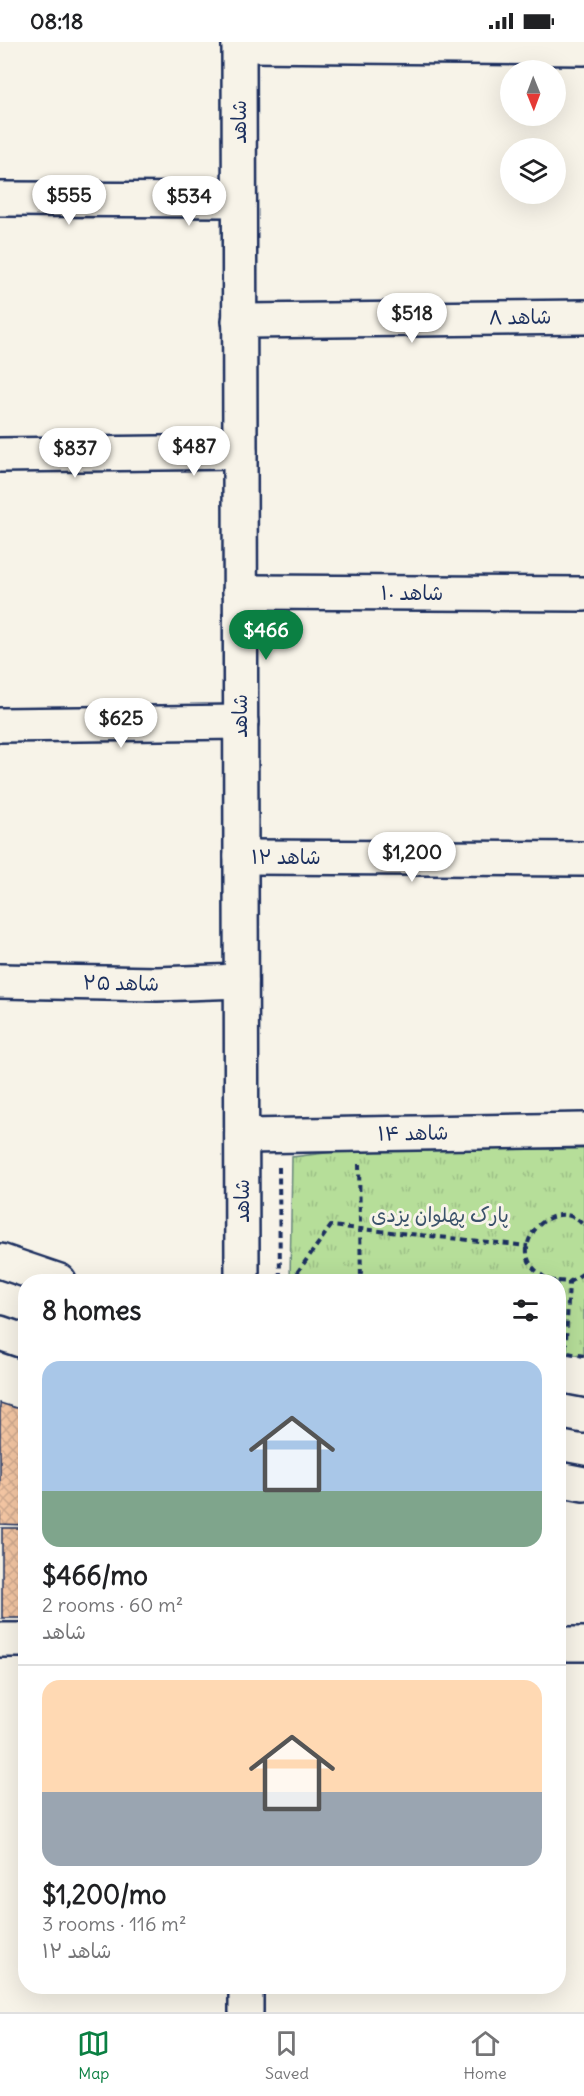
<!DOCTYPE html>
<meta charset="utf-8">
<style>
body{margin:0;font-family:Delius,"Playpen Sans Arabic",sans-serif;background:#f6f6f6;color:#202124;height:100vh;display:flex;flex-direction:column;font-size:22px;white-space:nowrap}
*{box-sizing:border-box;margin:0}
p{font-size:20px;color:#757577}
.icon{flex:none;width:33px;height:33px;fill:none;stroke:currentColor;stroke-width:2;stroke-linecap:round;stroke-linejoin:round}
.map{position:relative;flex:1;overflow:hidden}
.side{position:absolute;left:18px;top:1232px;width:548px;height:720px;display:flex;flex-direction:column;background:#fff;border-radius:24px;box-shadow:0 6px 24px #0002}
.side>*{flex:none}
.needle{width:39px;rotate:179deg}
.fabs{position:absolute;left:500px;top:18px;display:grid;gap:12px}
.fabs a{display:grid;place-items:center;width:66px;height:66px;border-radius:50%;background:#fff;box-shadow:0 6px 24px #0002;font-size:30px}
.price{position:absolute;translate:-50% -51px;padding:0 14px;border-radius:21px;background:#fff;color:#222;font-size:20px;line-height:39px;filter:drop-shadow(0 2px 3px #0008)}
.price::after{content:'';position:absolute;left:50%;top:36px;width:18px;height:14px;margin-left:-9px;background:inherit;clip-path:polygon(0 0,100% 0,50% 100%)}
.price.selected{background:#0b8043;color:#fff}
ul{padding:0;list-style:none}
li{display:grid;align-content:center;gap:12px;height:318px;padding:0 24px}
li+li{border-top:2px solid #e0e0e0}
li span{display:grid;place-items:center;height:186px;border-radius:18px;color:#555}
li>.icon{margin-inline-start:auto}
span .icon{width:108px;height:108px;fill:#fffc;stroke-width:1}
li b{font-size:26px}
h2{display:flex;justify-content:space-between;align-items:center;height:72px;padding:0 24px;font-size:26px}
.status{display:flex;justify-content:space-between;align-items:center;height:42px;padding:0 30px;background:#fff;direction:ltr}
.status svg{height:16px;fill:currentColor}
.tab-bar{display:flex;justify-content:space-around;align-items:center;height:84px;border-top:2px solid #e0e0e0;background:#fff;font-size:16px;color:#757577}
.tab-bar a{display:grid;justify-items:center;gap:3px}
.tab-bar .selected{color:#0b8043}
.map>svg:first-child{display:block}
</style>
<div class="status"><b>08:18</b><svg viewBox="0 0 49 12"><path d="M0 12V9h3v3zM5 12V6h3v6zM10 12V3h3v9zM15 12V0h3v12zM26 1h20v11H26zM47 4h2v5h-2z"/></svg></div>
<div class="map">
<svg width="584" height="1970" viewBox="0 0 584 1970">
<defs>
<pattern id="grass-tufts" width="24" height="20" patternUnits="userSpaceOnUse" patternTransform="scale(1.5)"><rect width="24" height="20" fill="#b6de99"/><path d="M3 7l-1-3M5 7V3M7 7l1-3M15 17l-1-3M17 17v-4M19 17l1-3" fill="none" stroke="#9cbf86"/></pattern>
<pattern id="building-cross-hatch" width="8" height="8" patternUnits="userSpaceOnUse" patternTransform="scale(1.5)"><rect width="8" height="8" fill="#f5c7a4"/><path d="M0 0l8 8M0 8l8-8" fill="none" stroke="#d1ab90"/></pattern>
</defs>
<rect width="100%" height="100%" fill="#f7f3e8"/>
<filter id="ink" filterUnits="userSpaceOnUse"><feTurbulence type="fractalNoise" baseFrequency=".0167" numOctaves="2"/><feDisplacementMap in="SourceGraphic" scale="12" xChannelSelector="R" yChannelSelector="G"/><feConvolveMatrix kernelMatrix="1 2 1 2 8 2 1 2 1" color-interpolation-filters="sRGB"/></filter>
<g filter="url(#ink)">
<polygon fill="url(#grass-tufts)" stroke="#68867c" stroke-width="1.5" points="359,1107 584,1107 584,1315 558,1309 558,1239 290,1239 292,1115"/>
<g fill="url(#building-cross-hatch)" stroke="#1b2f5e" stroke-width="1.5">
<polygon points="0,1361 26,1369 26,1483 0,1482"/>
<rect x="2" y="1486" width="24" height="90"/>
</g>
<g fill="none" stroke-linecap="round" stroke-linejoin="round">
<defs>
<g id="minor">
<polyline points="239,0 242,1239"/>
<polyline points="239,3 584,6"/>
<polyline points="0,157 239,158"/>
<polyline points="239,279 584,275"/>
<polyline points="0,413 240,410"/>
<polyline points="240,550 584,552"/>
<polyline points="0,683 241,680"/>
<polyline points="241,815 584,817"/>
<polyline points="0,939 157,942 241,939"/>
<polyline points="242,1094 584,1088"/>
<polyline points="0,1598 26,1598"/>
<polyline points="558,1602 584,1602"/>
<polyline points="246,1944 246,1970"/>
</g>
<g id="major">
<polyline points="0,1219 59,1239"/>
<polyline points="0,1291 26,1300"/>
<polyline points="558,1369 584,1374"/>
<polyline points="558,1437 584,1442"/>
</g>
</defs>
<use href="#minor" stroke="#1b2f5e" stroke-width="38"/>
<use href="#major" stroke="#1b2f5e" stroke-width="38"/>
<g stroke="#1b2f5e" stroke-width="4" stroke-dasharray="6 4.5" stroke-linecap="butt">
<polyline points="359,1122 361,1239"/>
<polyline points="279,1125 280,1239"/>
<polyline points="291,1239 331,1184 528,1204"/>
<path d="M 555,1239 C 548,1239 544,1235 539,1231 C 503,1205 556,1149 584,1184"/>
<polyline points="558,1239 569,1240 584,1231"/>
<polyline points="558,1309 584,1314"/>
<polyline points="564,1338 569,1240"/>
</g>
<use href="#minor" stroke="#f7f3e8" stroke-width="33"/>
<use href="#major" stroke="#f7f3e8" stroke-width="33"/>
</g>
</g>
<g text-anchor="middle" stroke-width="6" stroke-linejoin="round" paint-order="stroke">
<g font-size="20" fill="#1b2f5e" stroke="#f7f3e8">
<text transform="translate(239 80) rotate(-90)" y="7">شاهد</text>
<text transform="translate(520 275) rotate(-1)" y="7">شاهد ۸</text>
<text x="412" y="558">شاهد ۱۰</text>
<text transform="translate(240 674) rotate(-90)" y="7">شاهد</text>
<text x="286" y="822">شاهد ۱۲</text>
<text transform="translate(121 941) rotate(1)" y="7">شاهد ۲۵</text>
<text transform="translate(413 1091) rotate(-1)" y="7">شاهد ۱۴</text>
<text transform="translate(242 1159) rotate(-90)" y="7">شاهد</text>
</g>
<g font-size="20" fill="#3a526a" stroke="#f7f3e8">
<text x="440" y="1180">پارک پهلوان یزدی</text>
</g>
</g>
</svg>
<div class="fabs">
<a><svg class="needle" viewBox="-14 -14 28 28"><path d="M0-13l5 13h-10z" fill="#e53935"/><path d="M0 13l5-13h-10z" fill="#757577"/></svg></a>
<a><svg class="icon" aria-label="layers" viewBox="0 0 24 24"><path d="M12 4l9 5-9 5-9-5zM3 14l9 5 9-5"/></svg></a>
</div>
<b class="price" style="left:69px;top:184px">$555</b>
<b class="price" style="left:189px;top:185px">$534</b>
<b class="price" style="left:412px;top:302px">$518</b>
<b class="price" style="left:194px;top:435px">$487</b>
<b class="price" style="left:75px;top:437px">$837</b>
<b class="price selected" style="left:266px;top:619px">$466</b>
<b class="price" style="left:121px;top:707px">$625</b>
<b class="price" style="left:412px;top:841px">$1,200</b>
<section class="side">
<h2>8 homes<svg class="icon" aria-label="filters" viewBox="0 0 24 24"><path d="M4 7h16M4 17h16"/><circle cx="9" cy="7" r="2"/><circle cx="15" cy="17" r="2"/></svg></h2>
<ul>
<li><span style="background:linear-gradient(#a9c7e8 70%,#7fa58c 0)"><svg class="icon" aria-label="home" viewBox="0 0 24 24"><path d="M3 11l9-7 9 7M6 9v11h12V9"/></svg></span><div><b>$466/mo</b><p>2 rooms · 60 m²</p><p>شاهد</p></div></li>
<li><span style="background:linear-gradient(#ffd9b3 60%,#9aa5b1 0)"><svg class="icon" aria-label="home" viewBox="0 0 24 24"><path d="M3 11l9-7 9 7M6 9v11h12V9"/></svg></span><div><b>$1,200/mo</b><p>3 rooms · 116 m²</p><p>شاهد ۱۲</p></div></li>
</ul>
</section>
</div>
<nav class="tab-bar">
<a class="selected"><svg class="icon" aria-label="map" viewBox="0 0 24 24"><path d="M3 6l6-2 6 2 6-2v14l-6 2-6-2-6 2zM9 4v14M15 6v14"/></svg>Map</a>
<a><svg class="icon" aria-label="saved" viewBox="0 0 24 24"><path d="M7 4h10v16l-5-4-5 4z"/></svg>Saved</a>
<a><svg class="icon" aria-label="home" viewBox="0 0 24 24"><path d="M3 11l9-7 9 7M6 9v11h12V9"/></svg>Home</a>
</nav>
